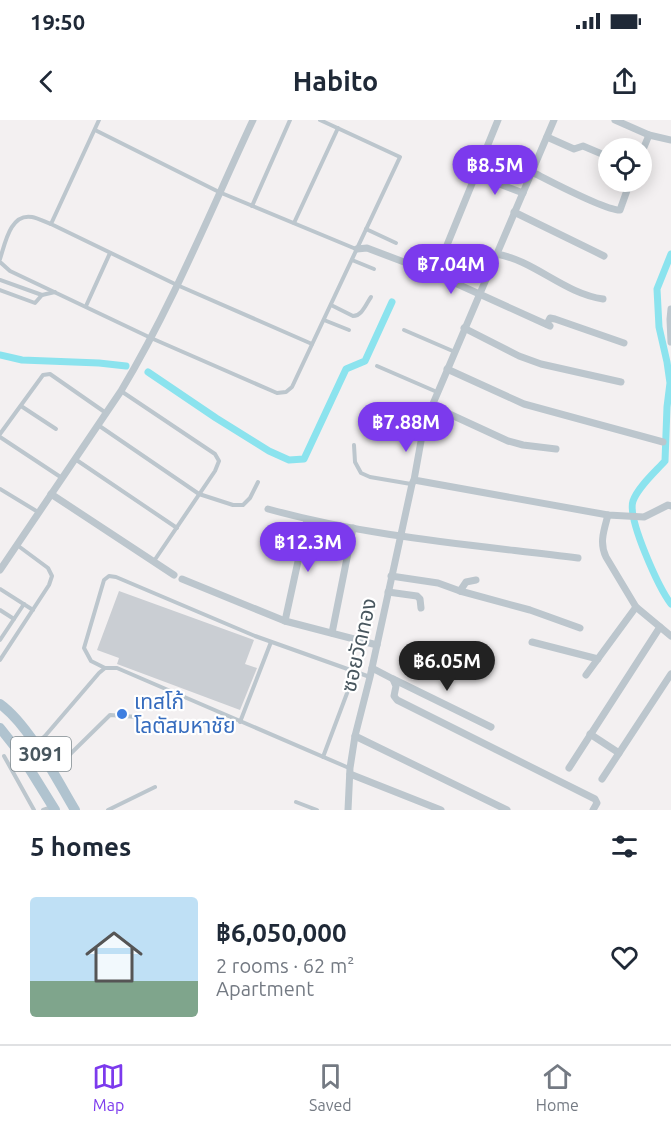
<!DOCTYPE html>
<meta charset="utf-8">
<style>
body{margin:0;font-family:Ubuntu,"Noto Sans Thai",sans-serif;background:#f6f6f7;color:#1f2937;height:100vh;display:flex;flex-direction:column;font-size:22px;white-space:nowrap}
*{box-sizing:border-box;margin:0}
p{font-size:20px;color:#747a83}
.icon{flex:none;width:33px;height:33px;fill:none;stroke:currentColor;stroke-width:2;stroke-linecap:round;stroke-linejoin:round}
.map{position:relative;height:690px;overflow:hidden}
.details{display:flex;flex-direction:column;background:#fff;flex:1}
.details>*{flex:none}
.controls{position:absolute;left:598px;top:18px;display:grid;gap:12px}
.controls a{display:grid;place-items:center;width:54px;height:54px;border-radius:50%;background:#fff;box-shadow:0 3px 15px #0003;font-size:30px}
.price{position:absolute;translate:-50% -51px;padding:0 14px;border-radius:21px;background:#7c3aed;color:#fff;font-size:20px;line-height:39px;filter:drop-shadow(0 2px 3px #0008)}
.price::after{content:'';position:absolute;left:50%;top:36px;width:18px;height:14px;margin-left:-9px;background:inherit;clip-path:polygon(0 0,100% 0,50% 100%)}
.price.current{background:#222;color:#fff}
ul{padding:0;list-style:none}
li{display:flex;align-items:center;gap:18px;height:150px;padding:0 30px}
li+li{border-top:2px solid #e0e1e3}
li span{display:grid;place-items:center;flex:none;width:168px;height:120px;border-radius:6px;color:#555}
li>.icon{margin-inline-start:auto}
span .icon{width:72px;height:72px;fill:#fffc;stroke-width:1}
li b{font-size:26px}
h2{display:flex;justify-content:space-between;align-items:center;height:72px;padding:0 30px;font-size:26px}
.status{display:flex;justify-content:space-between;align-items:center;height:42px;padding:0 30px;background:#fff;direction:ltr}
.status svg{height:16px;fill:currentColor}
header{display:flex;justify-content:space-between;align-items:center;height:78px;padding:0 30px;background:#fff;font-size:27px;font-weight:700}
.dock{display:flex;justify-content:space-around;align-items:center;height:84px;border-top:2px solid #e0e1e3;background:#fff;font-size:16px;color:#747a83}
.dock a{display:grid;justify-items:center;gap:3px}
.dock .current{color:#7c3aed}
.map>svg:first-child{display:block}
</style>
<div class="status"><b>19:50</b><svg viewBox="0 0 49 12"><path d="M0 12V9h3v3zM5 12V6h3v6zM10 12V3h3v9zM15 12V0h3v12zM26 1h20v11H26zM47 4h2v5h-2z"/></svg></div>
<header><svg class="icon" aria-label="back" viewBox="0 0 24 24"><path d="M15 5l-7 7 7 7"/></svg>Habito<svg class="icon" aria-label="share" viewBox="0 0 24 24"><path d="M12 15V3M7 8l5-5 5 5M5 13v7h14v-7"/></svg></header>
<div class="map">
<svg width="671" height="690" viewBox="0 0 671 690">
<rect width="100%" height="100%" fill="#f3f0f1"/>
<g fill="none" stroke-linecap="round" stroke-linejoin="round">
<g stroke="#8be3ee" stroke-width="7">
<path d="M 671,134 L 657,169 L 659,207 L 667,242 L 670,263 L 667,287 L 665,341 C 655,352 638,367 633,381 C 627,399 659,468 671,484"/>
<polyline points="0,235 22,240 99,243 126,246"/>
<polyline points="148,252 216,298 269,331 289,340 304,339 346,249 365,241 392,182"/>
</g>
</g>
<polygon fill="#caced3" points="119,471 254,520 245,544 257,548 240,590 117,544 119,538 97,530"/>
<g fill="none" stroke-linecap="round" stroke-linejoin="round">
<g stroke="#bcc6cd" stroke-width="4">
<polyline points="99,0 51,104 177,165 312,224"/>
<polyline points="95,10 219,72 356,129"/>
<polyline points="252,86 290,0"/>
<polyline points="294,103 338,8"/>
<polyline points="366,109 396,123"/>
<path d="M 0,139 C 5,124 10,93 32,97 C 38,98 45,102 51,104"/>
<polyline points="352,140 374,149"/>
<polyline points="0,142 10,151 151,218 277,273 286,272 292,267 400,37 320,0"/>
<polyline points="0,160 42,175"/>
<polyline points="0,170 35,183 42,175 55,172"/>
<path d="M 331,185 L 353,196 C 362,196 366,184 371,177"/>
<polyline points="86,186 110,133"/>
<polyline points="324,200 349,210"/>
<polyline points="404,210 455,232"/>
<polyline points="377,246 437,272"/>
<polyline points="121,271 215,334 219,341 215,351 154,441"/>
<polyline points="21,286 56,309"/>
<polyline points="98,305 199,374 233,385 243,385 250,378 258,362"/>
<polyline points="0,314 43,255 50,254 106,293"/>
<polyline points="0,317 62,358"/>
<polyline points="354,325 355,342 361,353 370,357 411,364"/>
<polyline points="75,339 177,408"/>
<polyline points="0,369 38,392"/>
<polyline points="0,469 33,490"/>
<polyline points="0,490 14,499"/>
<polyline points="0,520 24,484"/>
<polyline points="0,540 49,465 52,456 48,448 17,425"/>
<polyline points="240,602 271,522"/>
<polyline points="37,623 45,616 99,553 105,548"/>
<polyline points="4,636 34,690"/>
<polyline points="323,637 355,552"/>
<polyline points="349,648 117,548 105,548 91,541 84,528 104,460 109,456 116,457 255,516 370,557"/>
<polyline points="55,649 110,595 137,597"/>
<polyline points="296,682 317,690"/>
<polyline points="43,690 52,687"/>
<polyline points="108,690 155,667"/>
</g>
<g stroke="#bcc6cd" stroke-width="7">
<polyline points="615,0 649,15 671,20"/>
<polyline points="547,17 574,29 583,26 609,37"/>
<polyline points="642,32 649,15"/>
<path d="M 532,52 C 548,60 606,91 620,90 L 630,62"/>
<polyline points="476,55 523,73"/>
<polyline points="514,92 604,136"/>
<polyline points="357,129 367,128 433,153 436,152 498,0"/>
<path d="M 496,134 C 534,140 563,173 603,179"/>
<polyline points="433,153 550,206"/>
<polyline points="671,189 670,199 671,222"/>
<polyline points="547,204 550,198 555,199 624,223"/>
<polyline points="464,208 519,236 541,244 621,262"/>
<polyline points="447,249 524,284 663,322"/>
<polyline points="432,286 508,321 523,325 556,329"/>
<path d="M 380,309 C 389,295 410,306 423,310"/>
<polyline points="414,360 608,395 644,397 668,385 671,386"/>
<polyline points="51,374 174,455"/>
<path d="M 268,389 C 368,417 474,425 578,438"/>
<path d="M 608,395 C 604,410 599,423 606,437 L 636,487 L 671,516"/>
<path d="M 0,450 L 121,271 C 172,186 211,90 253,0"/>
<polyline points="391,456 438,463 460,471 530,490 580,508"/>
<polyline points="182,459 285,501 377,525"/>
<polyline points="460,471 466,462 476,460"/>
<polyline points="388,472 417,476 420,479 421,488"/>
<polyline points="285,501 307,400"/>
<polyline points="332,513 353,408"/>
<polyline points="532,522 598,539"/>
<polyline points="372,548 393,559 396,566 394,576 397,580 595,679 597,683 593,690"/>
<polyline points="586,555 636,487"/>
<polyline points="393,559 491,607"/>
<polyline points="590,614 619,633"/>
<polyline points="355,616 507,690"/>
<polyline points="569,648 660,507"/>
<polyline points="350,654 441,690"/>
<polyline points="602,659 671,554"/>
<polyline points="348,690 350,648 355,616 370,557 412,364 414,360 423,310 432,286 554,0"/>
</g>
<g stroke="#b0c3cf" stroke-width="10">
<path d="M 0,584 C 29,605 56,658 75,690"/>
<polyline points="0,608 19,632 55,690"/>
</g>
<g stroke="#76cf9a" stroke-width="1.5" stroke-dasharray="4.5 3" stroke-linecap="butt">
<polyline points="39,638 46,634"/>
<polyline points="23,647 30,643"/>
</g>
</g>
<circle fill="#3f7fe0" stroke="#fff" stroke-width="2" cx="122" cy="594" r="6"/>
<g text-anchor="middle" stroke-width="4.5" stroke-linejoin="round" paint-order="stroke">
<rect fill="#fff" stroke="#7f898e" stroke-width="1.5" x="11" y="617" width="60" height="34" rx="4.5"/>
<g font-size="20" font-weight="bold" fill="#48565e">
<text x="41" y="641">3091</text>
</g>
<g font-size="21" fill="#48565e" stroke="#fff">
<text transform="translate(359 525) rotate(-77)" y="7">ซอยวัดทอง</text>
</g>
<g font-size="21" fill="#366cbe" stroke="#fff" text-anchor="start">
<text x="134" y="589">เทสโก้<tspan x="134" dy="24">โลตัสมหาชัย</tspan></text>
</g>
</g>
</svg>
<div class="controls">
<a><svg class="icon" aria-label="locate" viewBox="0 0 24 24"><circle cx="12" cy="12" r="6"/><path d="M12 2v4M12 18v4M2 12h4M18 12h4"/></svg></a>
</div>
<b class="price" style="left:495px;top:76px">฿8.5M</b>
<b class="price" style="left:451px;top:175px">฿7.04M</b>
<b class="price" style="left:406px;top:333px">฿7.88M</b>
<b class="price" style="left:308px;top:453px">฿12.3M</b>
<b class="price current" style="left:447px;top:572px">฿6.05M</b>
</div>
<section class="details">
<h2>5 homes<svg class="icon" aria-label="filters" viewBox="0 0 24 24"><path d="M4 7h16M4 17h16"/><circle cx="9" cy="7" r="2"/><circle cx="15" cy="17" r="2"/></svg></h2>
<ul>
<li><span style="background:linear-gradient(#bfe0f5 70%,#7fa58c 0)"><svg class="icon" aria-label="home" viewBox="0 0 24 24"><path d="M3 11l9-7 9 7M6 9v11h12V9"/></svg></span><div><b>฿6,050,000</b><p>2 rooms · 62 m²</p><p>Apartment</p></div><svg class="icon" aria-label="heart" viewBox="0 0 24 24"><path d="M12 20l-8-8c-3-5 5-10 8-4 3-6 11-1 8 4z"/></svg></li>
</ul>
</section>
<nav class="dock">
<a class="current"><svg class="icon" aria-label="map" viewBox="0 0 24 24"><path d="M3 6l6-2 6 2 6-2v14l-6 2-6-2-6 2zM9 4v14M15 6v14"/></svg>Map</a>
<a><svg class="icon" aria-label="saved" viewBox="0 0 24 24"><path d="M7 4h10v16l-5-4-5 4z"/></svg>Saved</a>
<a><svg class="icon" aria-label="home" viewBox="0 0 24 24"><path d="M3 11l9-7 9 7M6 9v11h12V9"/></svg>Home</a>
</nav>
